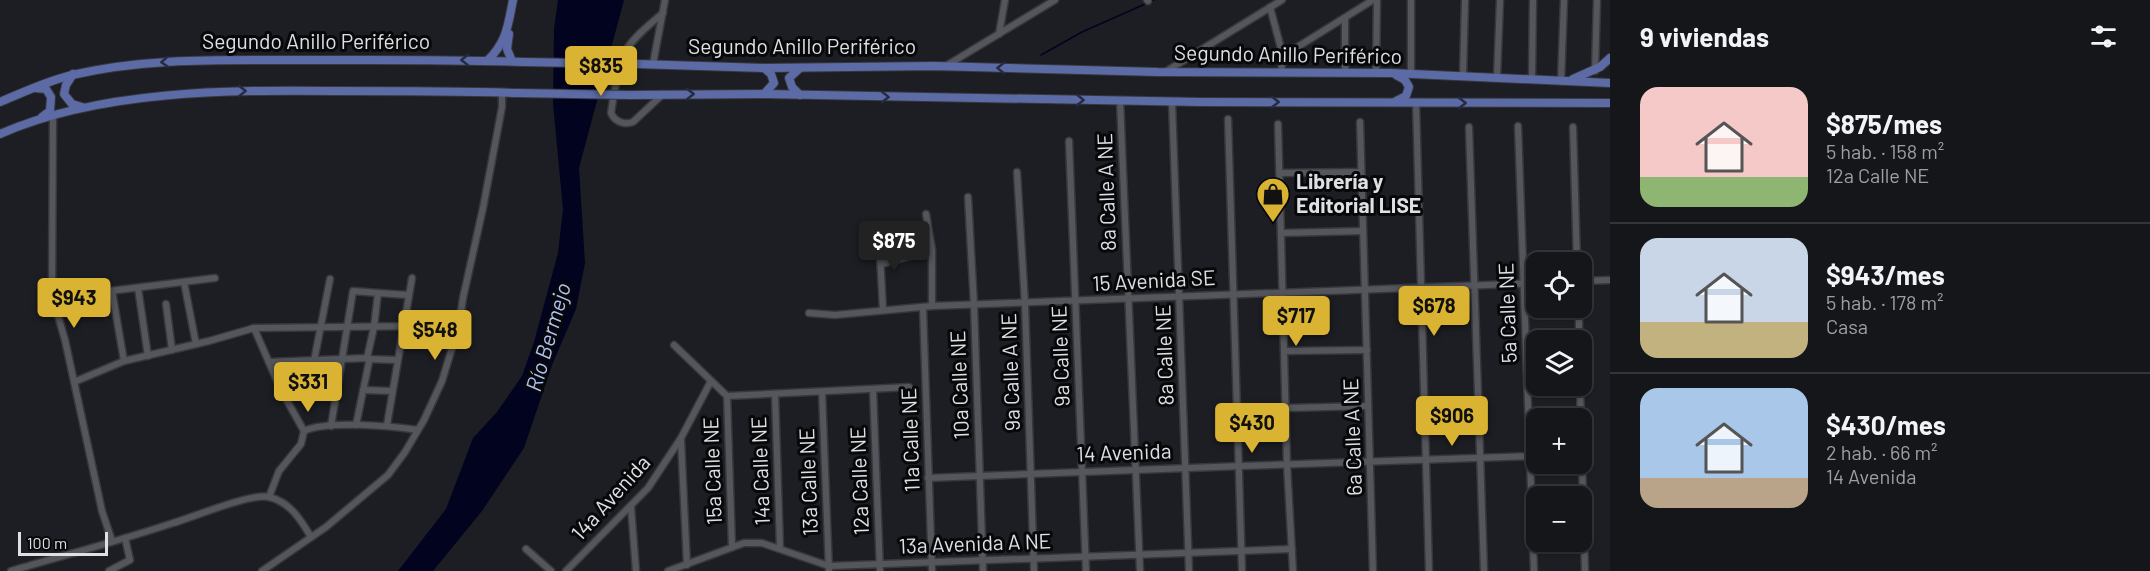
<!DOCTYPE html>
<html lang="es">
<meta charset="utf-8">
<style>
body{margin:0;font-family:Barlow,sans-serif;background:#1e1f23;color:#f1f3f6;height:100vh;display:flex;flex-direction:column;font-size:22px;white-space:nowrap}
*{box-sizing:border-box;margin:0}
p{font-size:20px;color:#9d9fa2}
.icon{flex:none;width:33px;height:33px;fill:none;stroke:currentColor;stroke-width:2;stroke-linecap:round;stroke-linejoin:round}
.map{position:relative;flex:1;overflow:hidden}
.side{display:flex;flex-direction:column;background:#15161a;width:540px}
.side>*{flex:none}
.fabs{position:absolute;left:1526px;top:252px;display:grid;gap:12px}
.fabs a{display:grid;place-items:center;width:66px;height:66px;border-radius:12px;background:#15161a;box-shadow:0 2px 4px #0004,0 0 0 2px #343539;font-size:30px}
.scale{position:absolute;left:18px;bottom:15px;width:90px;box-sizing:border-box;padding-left:6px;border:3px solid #dfe0e4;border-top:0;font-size:16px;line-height:21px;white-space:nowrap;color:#dfe0e4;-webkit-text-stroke:4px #07080a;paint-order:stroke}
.price{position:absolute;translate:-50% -51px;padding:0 14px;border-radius:6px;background:#dab333;color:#111;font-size:20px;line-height:39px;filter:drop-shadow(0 2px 3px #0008)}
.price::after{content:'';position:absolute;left:50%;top:36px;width:18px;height:14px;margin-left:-9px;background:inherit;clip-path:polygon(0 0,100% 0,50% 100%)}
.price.on{background:#222;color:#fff}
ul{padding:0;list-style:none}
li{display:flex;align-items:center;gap:18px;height:150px;padding:0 30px}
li+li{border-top:2px solid #343539}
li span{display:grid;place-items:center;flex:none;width:168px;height:120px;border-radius:18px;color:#555}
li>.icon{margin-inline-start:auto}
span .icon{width:72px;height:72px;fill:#fffc;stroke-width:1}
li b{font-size:26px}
h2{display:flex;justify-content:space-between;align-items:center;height:72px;padding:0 30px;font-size:26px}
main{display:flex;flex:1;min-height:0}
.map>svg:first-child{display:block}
</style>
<main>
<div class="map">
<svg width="1610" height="571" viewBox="0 0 1610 571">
<rect width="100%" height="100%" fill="#1c1e23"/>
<polygon fill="#02031f" points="558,0 624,0 579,168 585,263 576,309 552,365 524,448 482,511 433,571 398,571 446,509 473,438 497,412 522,376 534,342 558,253 563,209 553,104 554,29"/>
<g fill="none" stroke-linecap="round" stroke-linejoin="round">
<polyline stroke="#02031f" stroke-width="1.5" points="1041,55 1082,32 1154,0"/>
<defs>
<g id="minor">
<polyline points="1147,0 1148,1"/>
<polyline points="1270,7 1283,56 1281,73"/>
<path d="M 663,13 C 650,24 635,36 626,50 C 619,63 613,98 611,113 C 615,122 624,125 633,122 L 663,94"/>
<polyline points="999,34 1005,0"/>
<polyline points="1283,56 1373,0"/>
<polyline points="653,64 665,0"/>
<polyline points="944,67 1055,0"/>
<polyline points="1595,71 1597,0"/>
<polyline points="1165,72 1282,0"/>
<polyline points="1345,73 1345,18"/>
<polyline points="1376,73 1377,0"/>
<polyline points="1411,74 1411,0"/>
<polyline points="1463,76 1465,0"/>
<polyline points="1497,77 1500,0"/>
<polyline points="1532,78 1533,0"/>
<polyline points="1561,81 1564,0"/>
<polyline points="1120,100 1140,571"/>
<polyline points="1172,102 1189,571"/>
<polyline points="1416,103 1429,571"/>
<polyline points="53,115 52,295 65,340 102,511 112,541"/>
<polyline points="1228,119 1242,571"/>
<polyline points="1360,122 1373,571"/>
<polyline points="1278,124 1287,465 1293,571"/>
<polyline points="1518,126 1534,571"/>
<polyline points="1469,127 1484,571"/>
<polyline points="1573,127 1577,262"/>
<polyline points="1069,141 1086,571"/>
<polyline points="1017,172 1025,304 1034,571"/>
<polyline points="1280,173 1361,172"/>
<polyline points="968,197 974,305 983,571"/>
<polyline points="926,214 932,250 932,306"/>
<polyline points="1281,233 1363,231"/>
<polyline points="879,237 883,310"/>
<polyline points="882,264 932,250"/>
<polyline points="1581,281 1610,280"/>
<polyline points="184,282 196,344"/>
<polyline points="138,288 148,356"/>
<polyline points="112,291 124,361"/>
<polyline points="378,293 408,295"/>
<polyline points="53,298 215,278"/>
<polyline points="166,304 172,350"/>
<polyline points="923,308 932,571"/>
<polyline points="1579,308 1579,340"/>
<polyline points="809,313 835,315 932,306 1536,283"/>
<polyline points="254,328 281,390 304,431 301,444 279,471 269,497"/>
<polyline points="674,345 727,396 909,387"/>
<polyline points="1284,351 1367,350"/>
<polyline points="368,359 397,360"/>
<polyline points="314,361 330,279"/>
<polyline points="269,362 342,359 331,426"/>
<polyline points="74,382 124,361 209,341 254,328 418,326"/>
<polyline points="1580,386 1585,571"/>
<polyline points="873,389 880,571"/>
<polyline points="363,390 392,391"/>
<polyline points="822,392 829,571"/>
<polyline points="775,394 780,548"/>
<polyline points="727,396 732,546"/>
<polyline points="1286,408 1368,406"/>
<polyline points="356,425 369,362 367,358 342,359 353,291 378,293 374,327 367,358"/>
<polyline points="387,425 412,278"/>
<path d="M 304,431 C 327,420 392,426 418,430"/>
<polyline points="681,440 687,565"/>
<path d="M 928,478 C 1131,469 1333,463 1536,456"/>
<polyline points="631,507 636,571"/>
<polyline points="526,549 551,571"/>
<path d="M 11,571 C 65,555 119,541 173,523 C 194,517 250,493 269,497 C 290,502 301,520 311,537"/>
<polyline points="109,571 130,560 125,538"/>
<polyline points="262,571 326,527 388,475 405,452 424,420 442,381 459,325 463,298 483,208 502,107 502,92"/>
<polyline points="566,571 648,488 681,438 711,381"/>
<polyline points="668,571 744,543 762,543 829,566 1292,549"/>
</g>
<g id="major">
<polyline points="509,34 507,49 512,61"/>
<path d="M 487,61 C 507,42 508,25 513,0"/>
<polyline points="637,64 764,68 934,66 1158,72 1391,73 1610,83"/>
<polyline points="73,74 66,85 64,94 72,104 82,107"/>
<polyline points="1396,75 1405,80 1409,87 1406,96 1396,101"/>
<polyline points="1573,79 1600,67 1610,58"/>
<polyline points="35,88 46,89 51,97 50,111 42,117"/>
<polyline points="764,94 774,83 771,74 764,68"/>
<polyline points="631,95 764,94 1201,102 1610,103"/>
<polyline points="800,95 792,87 789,78 800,68"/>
<path d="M 0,102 C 24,92 47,81 72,75 C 144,58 218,60 290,60 C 368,60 446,59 523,62"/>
<path d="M 0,134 C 100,90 228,90 336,91 C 396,91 457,91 518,93"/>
</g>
</defs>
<use href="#minor" stroke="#37383c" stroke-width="9"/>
<use href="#major" stroke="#37383c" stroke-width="10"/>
<use href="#minor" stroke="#54565c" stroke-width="6"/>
<use href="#major" stroke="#5c6ba6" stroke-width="8"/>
<defs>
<g id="major-bridge">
<polyline points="523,62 637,64"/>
<polyline points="518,93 631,95"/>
</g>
</defs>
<use href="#major-bridge" stroke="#37383c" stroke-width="10" stroke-linecap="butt"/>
<use href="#major-bridge" stroke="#5c6ba6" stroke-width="8"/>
</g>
<defs><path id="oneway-chevron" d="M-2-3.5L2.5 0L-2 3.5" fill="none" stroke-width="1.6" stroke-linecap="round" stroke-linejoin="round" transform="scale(1.5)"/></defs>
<g stroke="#252b41">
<use href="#oneway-chevron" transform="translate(465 60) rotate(-180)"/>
<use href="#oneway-chevron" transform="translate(165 62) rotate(176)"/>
<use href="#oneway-chevron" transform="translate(1001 68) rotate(-179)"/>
<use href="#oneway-chevron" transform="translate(242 91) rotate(-1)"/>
<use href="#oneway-chevron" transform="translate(690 94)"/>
<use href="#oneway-chevron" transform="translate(885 97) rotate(1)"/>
<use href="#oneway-chevron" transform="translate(1080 100) rotate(1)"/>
<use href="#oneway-chevron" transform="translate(1275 102)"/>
<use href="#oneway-chevron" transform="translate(1462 103)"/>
</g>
<defs>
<symbol id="shop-pin" viewBox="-11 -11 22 30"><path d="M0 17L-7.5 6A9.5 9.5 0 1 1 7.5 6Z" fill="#dab333" stroke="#07080a"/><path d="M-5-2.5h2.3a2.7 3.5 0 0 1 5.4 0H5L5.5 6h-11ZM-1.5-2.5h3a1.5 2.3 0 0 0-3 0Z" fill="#111"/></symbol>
</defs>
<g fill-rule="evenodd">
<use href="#shop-pin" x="1254" y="175" width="38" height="52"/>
</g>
<g text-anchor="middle" stroke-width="6" stroke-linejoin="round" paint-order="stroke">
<g font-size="21" fill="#dfe0e4" stroke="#07080a">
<text x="316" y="49">Segundo Anillo Periférico</text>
<text x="802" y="54">Segundo Anillo Periférico</text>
<text transform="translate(1288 55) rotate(1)" y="7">Segundo Anillo Periférico</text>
<text transform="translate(1107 192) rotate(-92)" y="7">8a Calle A NE</text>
<text transform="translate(1154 281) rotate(-3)" y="7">15 Avenida SE</text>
<text transform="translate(1508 313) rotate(-92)" y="7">5a Calle NE</text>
<text transform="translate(1165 355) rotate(-92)" y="7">8a Calle NE</text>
<text transform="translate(1061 356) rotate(-92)" y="7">9a Calle NE</text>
<text transform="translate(1011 372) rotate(-92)" y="7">9a Calle A NE</text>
<text transform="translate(960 385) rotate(-92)" y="7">10a Calle NE</text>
<text transform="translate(1353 437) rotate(-92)" y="7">6a Calle A NE</text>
<text transform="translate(911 440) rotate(-92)" y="7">11a Calle NE</text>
<text transform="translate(1124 453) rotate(-2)" y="7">14 Avenida</text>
<text transform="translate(713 471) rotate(-92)" y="7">15a Calle NE</text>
<text transform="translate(761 471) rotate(-92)" y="7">14a Calle NE</text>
<text transform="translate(860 481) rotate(-92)" y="7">12a Calle NE</text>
<text transform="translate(809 482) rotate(-92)" y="7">13a Calle NE</text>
<text transform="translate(611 498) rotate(-48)" y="7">14a Avenida</text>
<text transform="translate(975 544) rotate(-2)" y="7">13a Avenida A NE</text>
</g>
<g font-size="21" font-weight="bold" fill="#dfe0e4" stroke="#07080a" text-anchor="start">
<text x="1296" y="189">Librería y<tspan x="1296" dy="24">Editorial LISE</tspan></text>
</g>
<g font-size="22" font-style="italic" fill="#b1c1f5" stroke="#07080a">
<text transform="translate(548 337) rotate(-74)" y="8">Río Bermejo</text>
</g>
</g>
</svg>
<div class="fabs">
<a><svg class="icon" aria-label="locate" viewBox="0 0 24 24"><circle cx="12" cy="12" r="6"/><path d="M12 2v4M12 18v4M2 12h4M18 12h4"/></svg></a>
<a><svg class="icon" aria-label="layers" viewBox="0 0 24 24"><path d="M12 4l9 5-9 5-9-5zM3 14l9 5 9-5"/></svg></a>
<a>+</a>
<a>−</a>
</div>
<div class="scale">100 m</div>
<b class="price" style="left:601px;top:97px">$835</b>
<b class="price on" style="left:894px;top:272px">$875</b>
<b class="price" style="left:74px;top:329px">$943</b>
<b class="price" style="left:1434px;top:337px">$678</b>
<b class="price" style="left:1296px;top:347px">$717</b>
<b class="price" style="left:435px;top:361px">$548</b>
<b class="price" style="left:308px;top:413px">$331</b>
<b class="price" style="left:1452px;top:447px">$906</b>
<b class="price" style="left:1252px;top:454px">$430</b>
</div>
<section class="side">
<h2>9 viviendas<svg class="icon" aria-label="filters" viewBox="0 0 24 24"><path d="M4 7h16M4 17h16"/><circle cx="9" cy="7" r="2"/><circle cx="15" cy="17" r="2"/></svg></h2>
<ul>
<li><span style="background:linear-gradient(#f6c9c9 75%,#8fb573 0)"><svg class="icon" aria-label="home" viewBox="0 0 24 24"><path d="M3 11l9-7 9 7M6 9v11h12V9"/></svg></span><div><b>$875/mes</b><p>5 hab. · 158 m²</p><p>12a Calle NE</p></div></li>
<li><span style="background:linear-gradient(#c9d6e8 70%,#c2b280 0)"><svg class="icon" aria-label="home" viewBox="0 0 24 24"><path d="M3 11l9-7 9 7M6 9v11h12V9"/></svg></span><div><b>$943/mes</b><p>5 hab. · 178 m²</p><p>Casa</p></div></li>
<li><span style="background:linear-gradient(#a9c7e8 75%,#b9a48a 0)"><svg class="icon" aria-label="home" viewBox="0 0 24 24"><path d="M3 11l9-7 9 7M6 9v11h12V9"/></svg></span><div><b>$430/mes</b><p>2 hab. · 66 m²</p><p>14 Avenida</p></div></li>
</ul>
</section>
</main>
